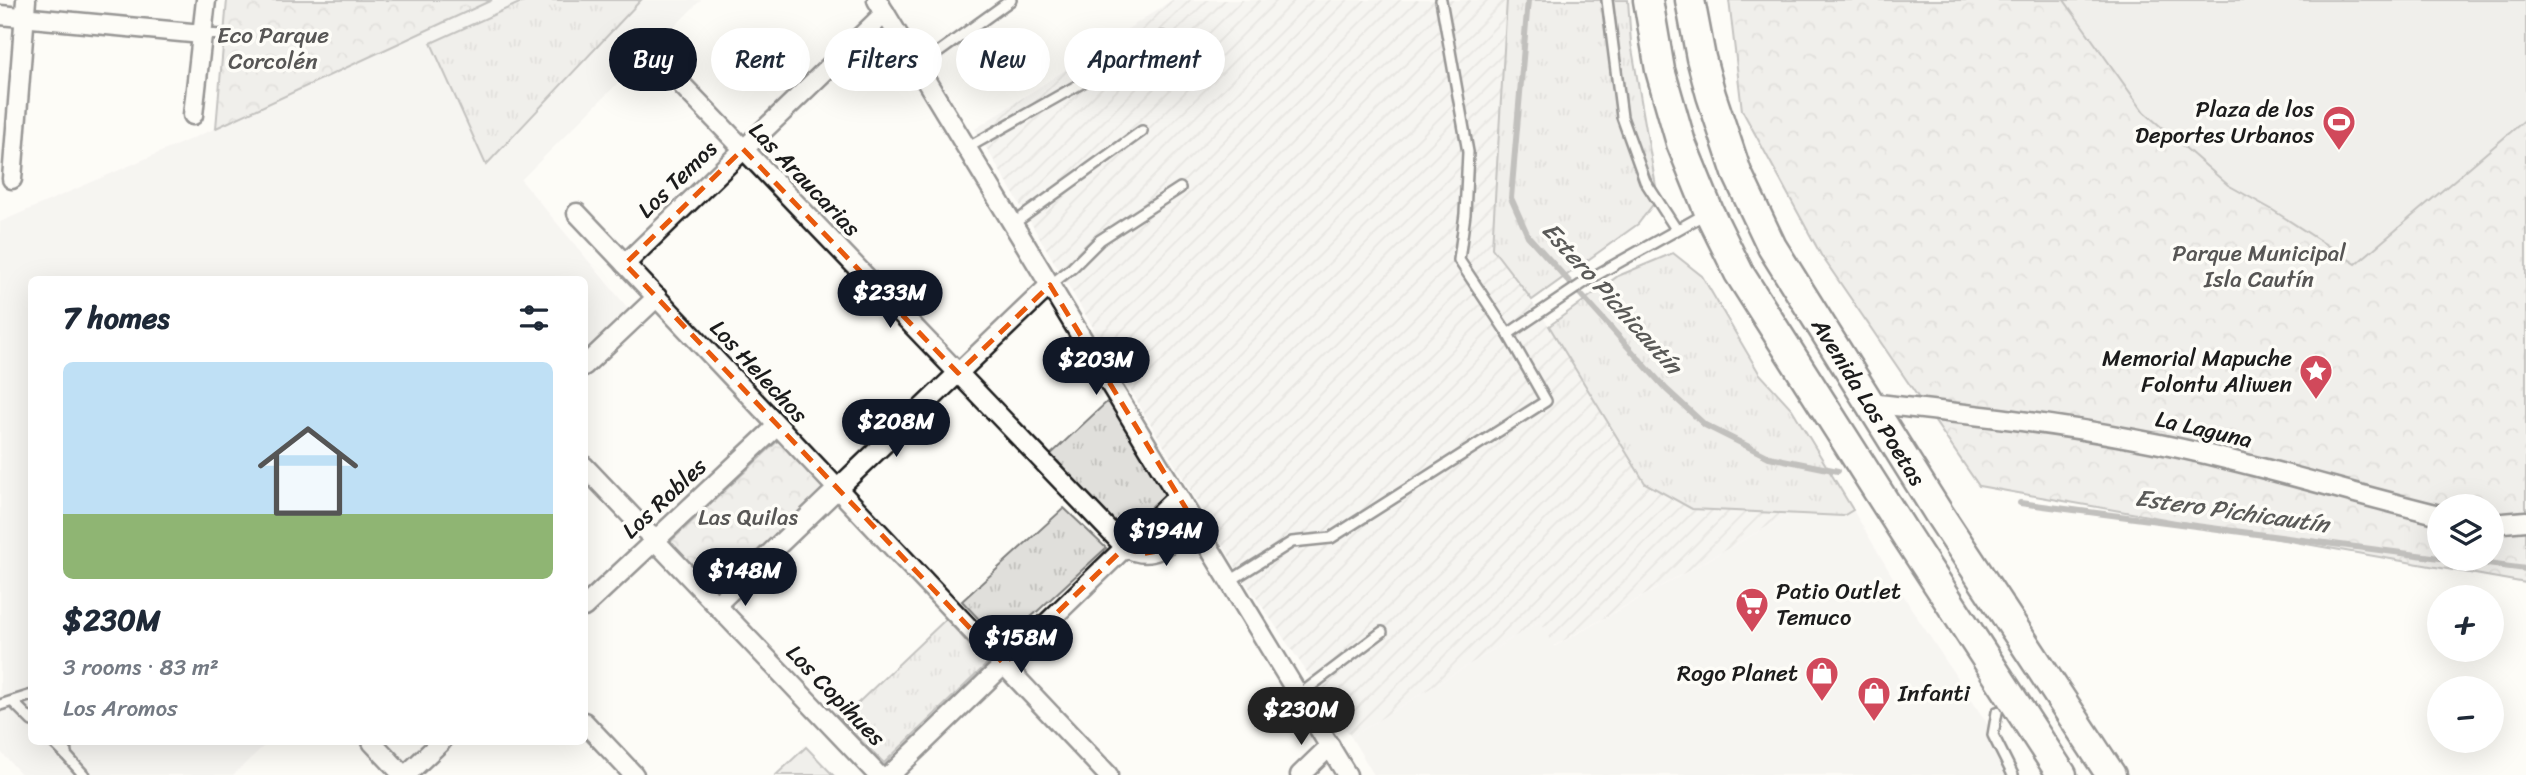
<!DOCTYPE html>
<meta charset="utf-8">
<style>
body{margin:0;font-family:Sriracha,sans-serif;background:#f6f6f7;color:#1f2937;height:100vh;display:flex;flex-direction:column;font-size:26px;white-space:nowrap}
*{box-sizing:border-box;margin:0}
p{font-size:23px;color:#747a83}
.icon{flex:none;width:38px;height:38px;fill:none;stroke:currentColor;stroke-width:2;stroke-linecap:round;stroke-linejoin:round}
.map{position:relative;flex:1;overflow:hidden}
.panel{position:absolute;left:28px;top:276px;width:560px;height:469px;display:flex;flex-direction:column;background:#fff;border-radius:10px;box-shadow:0 7px 28px #0002}
.panel>*{flex:none}
.hud{position:absolute;left:609px;top:28px;width:665px;height:63px;display:flex;gap:14px}
.fabs{position:absolute;left:2427px;top:494px;display:grid;gap:14px}
.fabs a{display:grid;place-items:center;width:77px;height:77px;border-radius:50%;background:#fff;box-shadow:0 7px 28px #0002;font-size:35px}
.price{position:absolute;translate:-50% -60px;padding:0 16px;border-radius:24px;background:#111827;color:#fff;font-size:23px;line-height:46px;filter:drop-shadow(0 2px 4px #0008)}
.price::after{content:'';position:absolute;left:50%;top:42px;width:21px;height:16px;margin-left:-10px;background:inherit;clip-path:polygon(0 0,100% 0,50% 100%)}
.price.selected{background:#222;color:#fff}
ul{padding:0;list-style:none}
li{display:grid;align-content:center;gap:14px;height:371px;padding:0 35px}
li+li{border-top:2px solid #e0e1e3}
li span{display:grid;place-items:center;height:217px;border-radius:10px;color:#555}
li>.icon{margin-inline-start:auto}
span .icon{width:126px;height:126px;fill:#fffc;stroke-width:1}
li b{font-size:30px}
h2{display:flex;justify-content:space-between;align-items:center;height:84px;padding:0 35px;font-size:30px}
.tag{padding:0 24px;border-radius:32px;background:#fff;box-shadow:0 7px 28px #0002;font-size:24px;line-height:63px}
.tag.selected{background:#111827;color:#fff}
.map>svg:first-child{display:block}
</style>
<div class="map">
<svg width="2526" height="775" viewBox="0 0 2526 775">
<defs>
<pattern id="industrial-furrows" width="10" height="10" patternUnits="userSpaceOnUse" patternTransform="scale(1.75)"><rect width="10" height="10" fill="#eeede9"/><path d="M-1 1l2-2M0 10L10 0M9 11l2-2" fill="none" stroke="#cccbc7"/></pattern>
<pattern id="grass-tufts" width="24" height="20" patternUnits="userSpaceOnUse" patternTransform="scale(1.75)"><rect width="24" height="20" fill="#e0dfdb"/><path d="M3 7l-1-3M5 7V3M7 7l1-3M15 17l-1-3M17 17v-4M19 17l1-3" fill="none" stroke="#c0bfbb"/></pattern>
<pattern id="park-crowns" width="20" height="18" patternUnits="userSpaceOnUse" patternTransform="scale(1.75)"><rect width="20" height="18" fill="#e0dfdb"/><path d="M2 6a3 3 0 1 1 6 0M12 15a3 3 0 1 1 6 0" fill="none" stroke="#c0bfbb"/></pattern>
</defs>
<rect width="100%" height="100%" fill="#fdfcf7"/>
<filter id="ink" filterUnits="userSpaceOnUse"><feTurbulence type="fractalNoise" baseFrequency=".0143" numOctaves="2"/><feDisplacementMap in="SourceGraphic" scale="14" xChannelSelector="R" yChannelSelector="G"/><feConvolveMatrix kernelMatrix="1 2 1 2 8 2 1 2 1" color-interpolation-filters="sRGB"/></filter>
<g filter="url(#ink)">
<g fill="#eeede9">
<polygon points="492,0 701,0 521,180 632,313 585,359 584,280 32,280 32,742 268,742 233,775 22,775 0,751 0,222 216,128"/>
<polygon points="1853,510 1911,608 2021,775 1374,775 1351,737 1540,621 1555,646 1790,514 1843,516"/>
</g>
<polygon fill="url(#industrial-furrows)" points="1172,0 1507,0 1493,248 1549,326 1645,483 1692,509 1790,514 1554,646 1540,621 1351,737 1240,574 975,129"/>
<g fill="url(#grass-tufts)" stroke="#7e7e7c" stroke-width="2">
<polygon points="526,0 641,0 486,165 431,43"/>
<polygon points="1507,0 1628,0 1631,43 1658,198 1638,224 1532,300 1492,248"/>
<polygon points="1673,253 1702,276 1759,373 1792,409 1853,510 1843,516 1692,509 1645,483 1549,326 1618,276"/>
<polygon points="1110,399 1168,493 1123,536 1048,457"/>
<polygon points="1064,508 1106,548 1002,644 962,601"/>
<polygon points="946,619 987,664 884,763 840,720"/>
<polygon points="806,747 833,775 776,775"/>
</g>
<g fill="url(#park-crowns)" stroke="#7e7e7c" stroke-width="2" fill-rule="evenodd">
<polygon points="227,0 492,0 216,128"/>
<path d="M 1729,0 L 2526,0 L 2526,583 L 1979,486 L 1821,255 L 1742,110 ZM 2440,506 L 2492,506 L 2492,558 L 2440,558 Z"/>
<polygon points="781,438 830,489 718,595 669,543"/>
</g>
<polygon fill="#e0dfdb" stroke="#7e7e7c" stroke-width="2" points="2064,0 2526,0 2526,119 2356,264 2271,209 2228,185 2144,112"/>
<g fill="none" stroke-linecap="round" stroke-linejoin="round">
<g stroke="#797876" stroke-width="6">
<polyline points="1528,0 1511,198 1528,236 1666,389 1705,425 1769,457 1838,471"/>
<polyline points="2020,503 2440,558"/>
<polyline points="2441,558 2526,569"/>
</g>
<defs>
<g id="service">
<polyline points="1607,0 1622,117 1645,181 1676,229"/>
<polyline points="202,34 225,35"/>
<polyline points="918,67 1011,0"/>
<polyline points="967,148 1163,37"/>
<polyline points="1013,224 1142,131"/>
<polyline points="1050,285 1072,268 1100,240 1180,188"/>
<polyline points="1508,334 1591,278 1707,213"/>
<polyline points="1230,581 1292,542 1331,538 1546,401 1508,334 1459,260 1465,214 1468,152 1441,0"/>
<polyline points="1299,695 1382,632"/>
<polyline points="13,702 32,721"/>
<polyline points="0,705 32,695"/>
<polyline points="1997,712 1993,735 2013,775"/>
<polyline points="53,742 66,755"/>
<polyline points="65,742 66,755 84,775"/>
</g>
<g id="minor">
<polyline points="877,0 1347,775"/>
<polyline points="0,15 202,34"/>
<path d="M 683,86 L 1125,547 C 1156,564 1172,540 1193,520"/>
<polyline points="193,115 206,0"/>
<polyline points="12,179 26,0"/>
<polyline points="577,213 1108,775"/>
<polyline points="625,264 885,13"/>
<polyline points="584,366 657,297"/>
<path d="M 1869,403 C 1958,413 2046,422 2134,439 C 2237,458 2338,490 2440,515"/>
<polyline points="584,466 878,775"/>
<polyline points="2492,524 2526,521"/>
<polyline points="716,605 1050,285"/>
<polyline points="584,607 777,426"/>
<polyline points="584,722 634,775"/>
<polyline points="372,742 403,775"/>
<polyline points="406,775 441,742"/>
<polyline points="890,775 1178,496"/>
<polyline points="1300,775 1330,746"/>
</g>
<g id="primary">
<polyline points="1648,0 1660,70 1681,143 1709,212 1739,273 1907,537 2062,775"/>
<path id="s1" d="M 1690,0 L 1701,58 L 1711,95 L 1737,173 L 1772,247 L 1939,514 L 2111,775"/>
</g>
</defs>
<use href="#service" stroke="#1c1c1c" stroke-width="14"/>
<use href="#minor" stroke="#1c1c1c" stroke-width="23"/>
<use href="#primary" stroke="#1c1c1c" stroke-width="33"/>
<use href="#service" stroke="#fdfcf7" stroke-width="9"/>
<use href="#minor" stroke="#fdfcf7" stroke-width="18"/>
<use href="#primary" stroke="#fdfcf7" stroke-width="28"/>
</g>
</g>
<path d="M0 0H2526V775H0ZM 743,149 L 958,373 L 1050,285 L 1193,520 L 1158,551 L 1141,554 L 1125,547 L 1004,664 L 625,264 Z" fill="#fdfcf7" fill-opacity=".55" fill-rule="evenodd"/>
<path fill="none" stroke="#e8590c" stroke-width="5" stroke-dasharray="14 9" stroke-linejoin="round" d="M 743,149 L 958,373 L 1050,285 L 1193,520 L 1158,551 L 1141,554 L 1125,547 L 1004,664 L 625,264 Z"/>
<defs>
<symbol id="stadium-pin" viewBox="-11 -11 22 30"><path d="M0 17L-7.5 6A9.5 9.5 0 1 1 7.5 6Z" fill="#d1495b" stroke="#fdfcf7"/><path d="M0-5a6.5 5 0 1 0 0 10a6.5 5 0 1 0 0-10ZM-3.5-1.8h7v3.6h-7Z" fill="#fff"/></symbol>
<symbol id="sight-pin" viewBox="-11 -11 22 30"><path d="M0 17L-7.5 6A9.5 9.5 0 1 1 7.5 6Z" fill="#d1495b" stroke="#fdfcf7"/><path d="M0-6L1.8-2.2L6-1.7L2.9 1.2L3.7 5.4L0 3.3L-3.7 5.4L-2.9 1.2L-6-1.7L-1.8-2.2Z" fill="#fff"/></symbol>
<symbol id="supermarket-pin" viewBox="-11 -11 22 30"><path d="M0 17L-7.5 6A9.5 9.5 0 1 1 7.5 6Z" fill="#d1495b" stroke="#fdfcf7"/><path d="M-6-5.5h2.5l.6 2H6L4.5 2H-2.5L-4.4-4H-6ZM-1.5 3.2a1.3 1.3 0 1 0 .1 0ZM3 3.2a1.3 1.3 0 1 0 .1 0Z" fill="#fff"/></symbol>
<symbol id="shop-pin" viewBox="-11 -11 22 30"><path d="M0 17L-7.5 6A9.5 9.5 0 1 1 7.5 6Z" fill="#d1495b" stroke="#fdfcf7"/><path d="M-5-2.5h2.3a2.7 3.5 0 0 1 5.4 0H5L5.5 6h-11ZM-1.5-2.5h3a1.5 2.3 0 0 0-3 0Z" fill="#fff"/></symbol>
</defs>
<g fill-rule="evenodd">
<use href="#stadium-pin" x="2320" y="103" width="38" height="52"/>
<use href="#sight-pin" x="2297" y="352" width="38" height="52"/>
<use href="#supermarket-pin" x="1733" y="585" width="38" height="52"/>
<use href="#shop-pin" x="1803" y="654" width="38" height="52"/>
<use href="#shop-pin" x="1855" y="674" width="38" height="52"/>
</g>
<g text-anchor="middle" stroke-width="7" stroke-linejoin="round" paint-order="stroke">
<g font-size="23" fill="#575655" stroke="#fdfcf7">
<text x="273" y="43">Eco Parque<tspan x="273" dy="26">Corcolén</tspan></text>
<text x="2259" y="261">Parque Municipal<tspan x="2259" dy="26">Isla Cautín</tspan></text>
<text x="748" y="525">Las Quilas</text>
</g>
<g font-size="23" fill="#1c1c1c" stroke="#fdfcf7" text-anchor="end">
<text x="2314" y="117">Plaza de los<tspan x="2314" dy="26">Deportes Urbanos</tspan></text>
<text x="2292" y="366">Memorial Mapuche<tspan x="2292" dy="26">Folontu Aliwen</tspan></text>
<text x="1776" y="599" text-anchor="start">Patio Outlet<tspan x="1776" dy="26">Temuco</tspan></text>
<text x="1798" y="681">Rogo Planet</text>
<text x="1898" y="701" text-anchor="start">Infanti</text>
</g>
<g font-size="23" fill="#1c1c1c" stroke="#fdfcf7">
<text transform="translate(677 179) rotate(-44)" y="8">Los Temos</text>
<text transform="translate(805 179) rotate(46)" y="8">Las Araucarias</text>
<text transform="translate(759 371) rotate(47)" y="8">Los Helechos</text>
<text dy="8" stroke="none"><textPath href="#s1" startOffset="444">Avenida Los Poetas</textPath></text>
<text transform="translate(2204 429) rotate(13)" y="8">La Laguna</text>
<text transform="translate(664 498) rotate(-43)" y="8">Los Robles</text>
<text transform="translate(836 695) rotate(46)" y="8">Los Copihues</text>
</g>
<g font-size="24" font-style="italic" fill="#5a5a58" stroke="#fdfcf7">
<text transform="translate(1612 298) rotate(48)" y="8">Estero Pichicautín</text>
<text transform="translate(2232 511) rotate(8)" y="8">Estero Pichicautín</text>
</g>
</g>
</svg>
<div class="fabs">
<a><svg class="icon" aria-label="layers" viewBox="0 0 24 24"><path d="M12 4l9 5-9 5-9-5zM3 14l9 5 9-5"/></svg></a>
<a>+</a>
<a>−</a>
</div>
<b class="price" style="left:890px;top:330px">$233M</b>
<b class="price" style="left:1096px;top:397px">$203M</b>
<b class="price" style="left:896px;top:459px">$208M</b>
<b class="price" style="left:1166px;top:568px">$194M</b>
<b class="price" style="left:745px;top:608px">$148M</b>
<b class="price" style="left:1021px;top:675px">$158M</b>
<b class="price selected" style="left:1301px;top:747px">$230M</b>
<div class="hud">
<a class="tag selected">Buy</a>
<a class="tag">Rent</a>
<a class="tag">Filters</a>
<a class="tag">New</a>
<a class="tag">Apartment</a>
</div>
<section class="panel">
<h2>7 homes<svg class="icon" aria-label="filters" viewBox="0 0 24 24"><path d="M4 7h16M4 17h16"/><circle cx="9" cy="7" r="2"/><circle cx="15" cy="17" r="2"/></svg></h2>
<ul>
<li><span style="background:linear-gradient(#bfe0f5 70%,#8fb573 0)"><svg class="icon" aria-label="home" viewBox="0 0 24 24"><path d="M3 11l9-7 9 7M6 9v11h12V9"/></svg></span><div><b>$230M</b><p>3 rooms · 83 m²</p><p>Los Aromos</p></div></li>
</ul>
</section>
</div>
